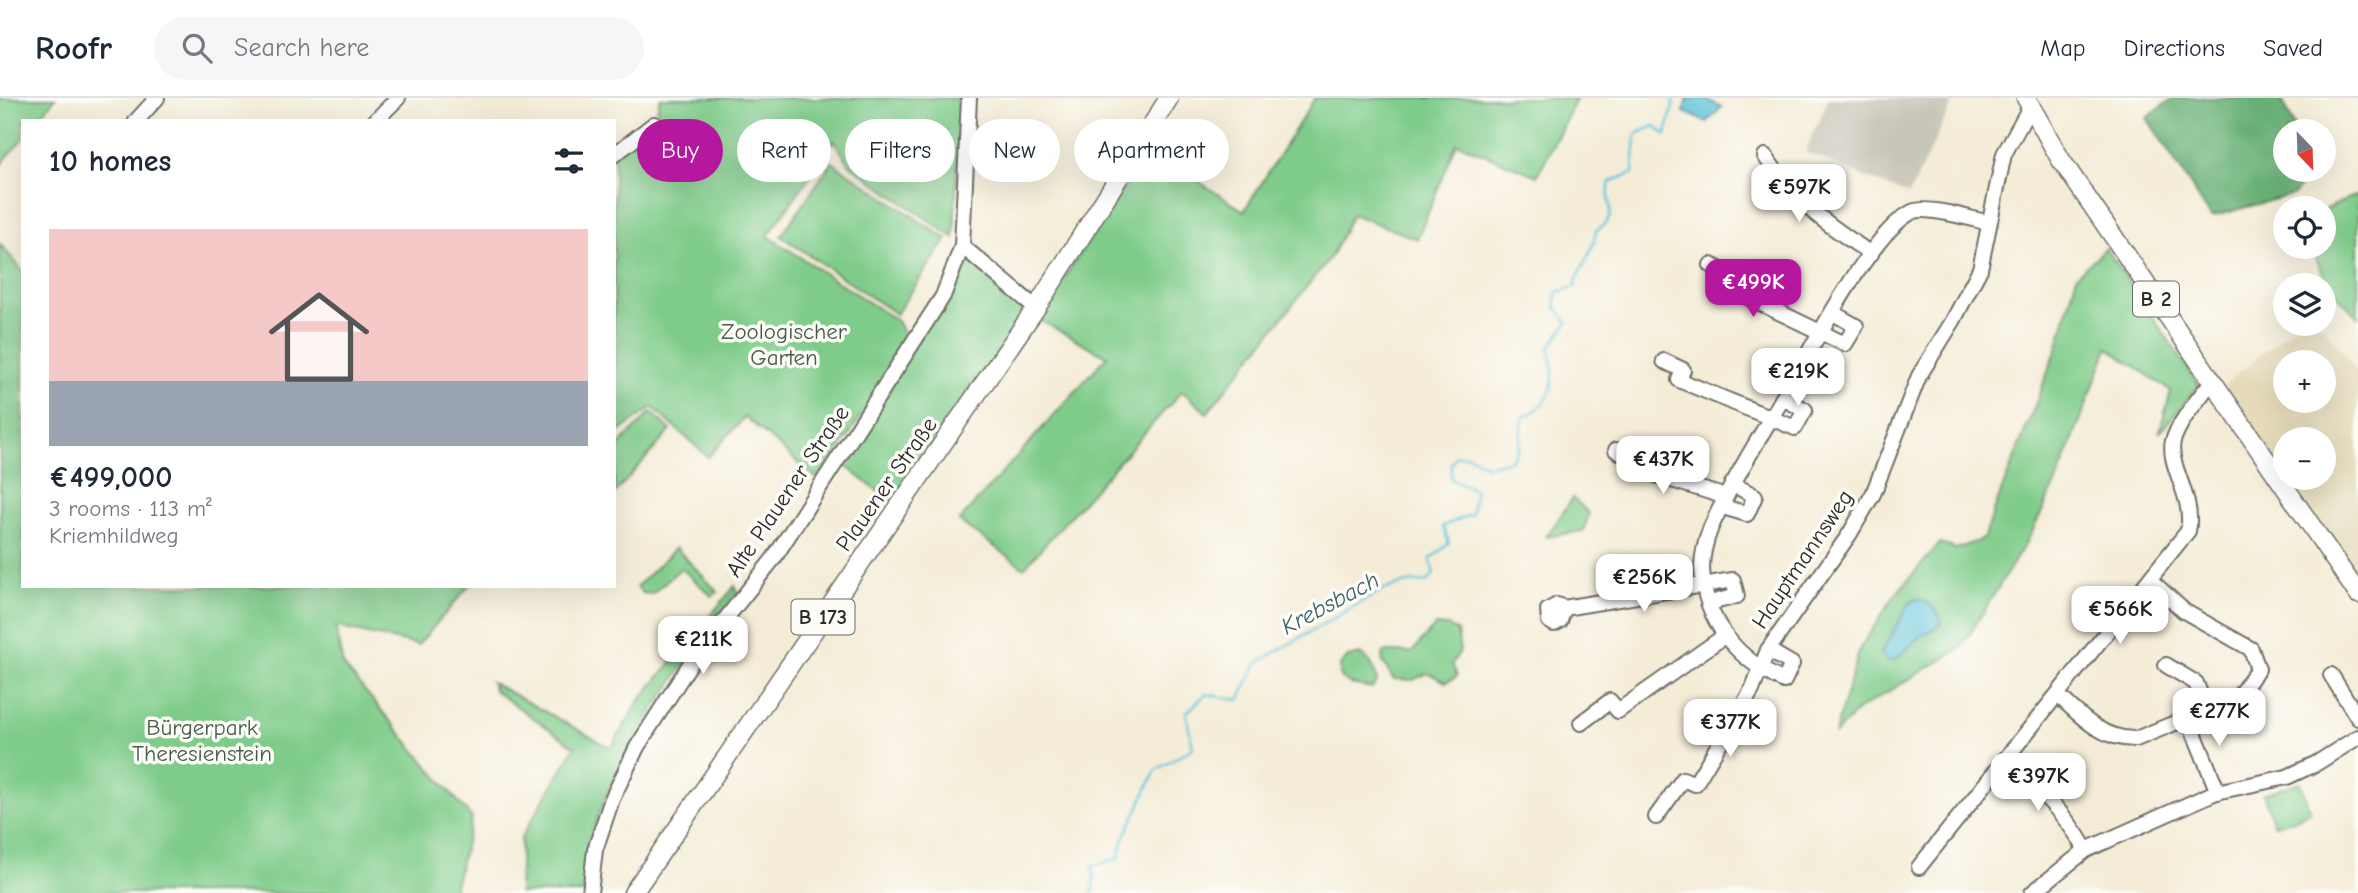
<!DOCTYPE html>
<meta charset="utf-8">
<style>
body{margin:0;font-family:"Comic Neue",sans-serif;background:#f6f6f7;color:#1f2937;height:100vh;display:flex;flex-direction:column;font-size:26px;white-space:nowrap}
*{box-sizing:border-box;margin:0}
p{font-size:23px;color:#747a83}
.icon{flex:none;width:38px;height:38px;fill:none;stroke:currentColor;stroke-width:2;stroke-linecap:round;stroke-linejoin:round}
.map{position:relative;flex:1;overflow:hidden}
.drawer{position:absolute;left:21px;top:21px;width:595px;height:469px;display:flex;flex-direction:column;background:#fff;border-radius:0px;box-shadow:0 7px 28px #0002}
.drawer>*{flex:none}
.top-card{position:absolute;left:637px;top:21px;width:665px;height:63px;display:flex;gap:14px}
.needle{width:46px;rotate:157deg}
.buttons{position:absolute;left:2273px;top:21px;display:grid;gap:14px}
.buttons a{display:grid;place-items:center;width:63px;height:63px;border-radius:50%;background:#fff;box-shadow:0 7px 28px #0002;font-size:35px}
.price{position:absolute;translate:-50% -60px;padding:0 16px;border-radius:14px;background:#fff;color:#222;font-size:23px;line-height:46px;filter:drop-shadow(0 2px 4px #0008)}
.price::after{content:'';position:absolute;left:50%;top:42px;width:21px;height:16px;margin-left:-10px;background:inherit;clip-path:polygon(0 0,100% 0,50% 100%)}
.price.current{background:#b5179e;color:#fff}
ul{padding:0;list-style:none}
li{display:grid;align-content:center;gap:14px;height:371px;padding:0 28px}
li span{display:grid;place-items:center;height:217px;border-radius:0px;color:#555}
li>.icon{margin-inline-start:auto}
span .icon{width:126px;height:126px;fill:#fffc;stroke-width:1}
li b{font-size:30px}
h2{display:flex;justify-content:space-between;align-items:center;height:84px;padding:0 28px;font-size:30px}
.pill{padding:0 24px;border-radius:32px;background:#fff;box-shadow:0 7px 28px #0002;font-size:24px;line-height:63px}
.pill.current{background:#b5179e;color:#fff}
header{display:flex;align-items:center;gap:42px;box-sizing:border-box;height:98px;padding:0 35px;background:#fff;border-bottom:2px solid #e0e1e3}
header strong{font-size:33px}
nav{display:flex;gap:38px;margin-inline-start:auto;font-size:24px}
.search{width:490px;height:63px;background:#f6f6f7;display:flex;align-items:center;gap:18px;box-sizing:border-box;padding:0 24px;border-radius:38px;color:#747a83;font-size:26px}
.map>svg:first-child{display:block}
</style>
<header>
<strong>Roofr</strong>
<div class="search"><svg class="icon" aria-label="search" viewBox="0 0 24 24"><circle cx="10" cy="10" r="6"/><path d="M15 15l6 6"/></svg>Search here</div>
<nav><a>Map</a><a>Directions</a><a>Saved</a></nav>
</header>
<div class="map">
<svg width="2358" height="795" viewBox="0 0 2358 795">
<rect width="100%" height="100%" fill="#fdfcf7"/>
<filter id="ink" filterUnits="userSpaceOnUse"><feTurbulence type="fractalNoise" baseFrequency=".0143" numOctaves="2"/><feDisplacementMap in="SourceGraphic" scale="14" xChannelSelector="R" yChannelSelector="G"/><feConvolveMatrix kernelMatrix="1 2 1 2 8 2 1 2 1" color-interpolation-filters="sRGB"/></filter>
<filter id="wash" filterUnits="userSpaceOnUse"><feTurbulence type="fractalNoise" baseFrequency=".00686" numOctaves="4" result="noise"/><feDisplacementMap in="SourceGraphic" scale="28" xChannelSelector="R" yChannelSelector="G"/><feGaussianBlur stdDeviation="1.57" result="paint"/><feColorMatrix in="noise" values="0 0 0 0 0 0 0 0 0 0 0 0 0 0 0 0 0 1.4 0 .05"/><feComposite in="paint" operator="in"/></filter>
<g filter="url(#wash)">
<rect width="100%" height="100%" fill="#f4ecd7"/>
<path fill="#e5dbba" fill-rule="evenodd" d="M 2298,226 L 2322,226 L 2358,275 L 2358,482 L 2288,380 L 2324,380 L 2324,341 L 2286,341 L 2285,376 L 2224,287 ZM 2286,264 L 2324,264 L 2324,303 L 2286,303 Z"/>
<polygon fill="#c7c5b8" points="1829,0 1955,0 1909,97 1805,54"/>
<g fill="#7fcc8a" stroke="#557c5a" stroke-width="2">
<polygon points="0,0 55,0 37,23 23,23 23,40 0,68"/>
<polygon points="660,0 960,0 954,140 851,68 834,43 768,138 897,223 908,244 840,351 816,380 745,319 708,359 652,309 614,338 614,57 654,26"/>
<polygon points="1315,0 1577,0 1537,78 1457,45 1417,141 1352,116 1332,157 1207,315 1182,293 1024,470 959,423 1107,258 1037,221 1149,51 1244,113"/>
<polygon points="832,64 947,141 896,216 781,138"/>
<polygon points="2358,96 2358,219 2330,190 2310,149 2324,149 2324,112"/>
<polygon points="0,146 23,173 23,488 469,488 418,547 336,529 343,567 472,720 454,792 457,795 0,795"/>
<polygon points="2106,150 2199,287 2159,335 2171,293 2108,250 2057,382 2031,436 1961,550 1858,612 1834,637 1860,550 1895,497 1940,445 1956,451 1983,441 2058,248 2077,177"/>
<polygon points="966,157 1030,210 895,407 843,366"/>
<polygon points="651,314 671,332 615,395 614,353"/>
<polygon points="1573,400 1589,416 1583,433 1546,439"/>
<polygon points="676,450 718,494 712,498 681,470 652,496 642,495 637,488"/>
<path d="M 735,488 L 737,493 C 681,573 613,656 587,752 C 584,765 585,781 584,795 L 519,795 L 521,740 L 575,649 L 495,593 L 491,584 L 611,650 L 639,603 Z"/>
<polygon points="1435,528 1448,528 1457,533 1460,553 1452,566 1457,578 1446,584 1428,575 1413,582 1393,581 1382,562 1384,554 1412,554"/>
<path d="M 1360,556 C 1372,562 1375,572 1377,584 L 1372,590 L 1350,586 L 1340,580 L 1340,568 L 1348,559 Z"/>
<polygon points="2300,684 2310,713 2294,722 2274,727 2263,696"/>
</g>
<polygon fill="#67b076" stroke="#496e50" stroke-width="2" points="2173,0 2281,0 2297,33 2286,33 2286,72 2311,72 2295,96 2211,119 2147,20"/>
<g fill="#5dc4db" stroke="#447883" stroke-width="2">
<polygon points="1688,0 1703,0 1722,9 1707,24 1684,14"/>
<path d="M 1915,501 C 1928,502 1941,513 1941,527 L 1921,538 L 1895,562 L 1886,562 L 1881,555 L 1909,506 Z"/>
</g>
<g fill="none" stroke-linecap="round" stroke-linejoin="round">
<path stroke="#5dc4db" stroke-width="2.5" d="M 1090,795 L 1094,793 L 1093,768 L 1119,760 L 1124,740 L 1156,672 L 1193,650 L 1186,615 L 1206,596 L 1239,602 L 1257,565 L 1382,492 L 1406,485 L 1427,484 L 1434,476 L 1430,462 L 1449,445 L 1443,428 L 1472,416 L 1475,392 L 1451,381 L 1451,365 L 1456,358 L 1468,357 L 1487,368 L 1511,362 L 1519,349 L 1523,319 C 1555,306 1557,281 1549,250 L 1568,224 L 1555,208 L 1558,194 L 1575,189 C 1580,166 1593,158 1596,133 C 1624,112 1603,110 1610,84 L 1633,75 L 1636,36 L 1655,28 L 1666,37 L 1675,0"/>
</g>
</g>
<g filter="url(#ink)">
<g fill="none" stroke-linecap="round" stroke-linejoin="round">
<defs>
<g id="minor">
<polyline points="136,23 157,0"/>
<polyline points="375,23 398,0"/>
<polyline points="614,57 654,26"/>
<path d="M 1765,58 C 1798,107 1823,123 1871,156"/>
<polyline points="962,148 1036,210"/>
<polyline points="1711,167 1739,181 1733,192 1845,246 1856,228 1833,215"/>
<polyline points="1664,263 1683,272 1679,282 1795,330 1805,312 1783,300"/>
<polyline points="1616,352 1636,363 1637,371 1726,399"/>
<polyline points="1723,409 1747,416 1755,398 1732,386"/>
<polyline points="1564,510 1560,523 1554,526 1549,523 1548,512 1557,507 1564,510 1733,482 1737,498 1710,505"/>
<path d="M 1768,552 L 1792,566 L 1784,583 C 1738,562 1704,524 1702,470 C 1702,456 1706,442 1711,429 C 1733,381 1762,336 1788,291 C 1813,249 1871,134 1912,114 C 1926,107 1972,121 1989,125"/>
<polyline points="2166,567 2196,585 2206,612"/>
<polyline points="2331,577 2358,620"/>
<path d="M 2058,597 C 2081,619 2103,642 2136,641 L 2238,599 L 2258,571 L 2251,551 L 2184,513 L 2150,482"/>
<polyline points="2188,620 2218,694"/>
<polyline points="1581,625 1610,603 1618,613 1723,539"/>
<path d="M 2003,666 C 2039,689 2065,715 2086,752"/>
<polyline points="1656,719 1683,681 1695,686 1752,592 1768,552 1849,437 1873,396 1919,278 1953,223 1980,171 2004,56 2030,9"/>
<path d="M 1919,769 L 2188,433 C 2195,399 2167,368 2173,343 C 2180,321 2199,301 2212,283"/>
<polyline points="590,795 595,752 612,701 637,649 692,563 774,460 943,198 962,148 969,0"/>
<polyline points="2032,795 2086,752 2216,694 2287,679 2317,665 2358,639"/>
</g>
<g id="major">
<polyline points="2026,0 2061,62 2358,496"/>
<polyline points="633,795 1036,210 1169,0"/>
</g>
</defs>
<use href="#minor" stroke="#716f67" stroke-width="18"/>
<use href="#major" stroke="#716f67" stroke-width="21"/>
<use href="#minor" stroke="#fff" stroke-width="14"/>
<use href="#major" stroke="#fff" stroke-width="18"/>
</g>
</g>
<g text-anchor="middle" stroke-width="7" stroke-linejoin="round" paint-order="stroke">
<g fill="#fdfcf7" stroke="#6a6a68" stroke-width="2">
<rect x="2133" y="183.5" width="46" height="35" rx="5"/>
<rect x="791.5" y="501.5" width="63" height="35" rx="5"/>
</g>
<g font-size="21" font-weight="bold" fill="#2b2b2b">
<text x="2156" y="208">B 2</text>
<text x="823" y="526">B 173</text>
</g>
<g font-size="23" fill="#445b48" stroke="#fdfcf7">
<text x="784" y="241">Zoologischer<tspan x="784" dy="26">Garten</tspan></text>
<text x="202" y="637">Bürgerpark<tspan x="202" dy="26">Theresienstein</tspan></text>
</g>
<g font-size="23" fill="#2b2b2b" stroke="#fdfcf7">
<text transform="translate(886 386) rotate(-55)" y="8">Plauener Straße</text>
<text transform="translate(787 393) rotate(-56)" y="8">Alte Plauener Straße</text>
<text transform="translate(1802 461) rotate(-56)" y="8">Hauptmannsweg</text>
</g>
<g font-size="24" font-style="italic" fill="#3c6169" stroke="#fdfcf7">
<text transform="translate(1330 505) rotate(-28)" y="8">Krebsbach</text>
</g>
</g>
</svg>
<div class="buttons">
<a><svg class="needle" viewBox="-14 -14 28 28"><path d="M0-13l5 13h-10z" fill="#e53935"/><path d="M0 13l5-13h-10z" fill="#747a83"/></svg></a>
<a><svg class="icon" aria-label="locate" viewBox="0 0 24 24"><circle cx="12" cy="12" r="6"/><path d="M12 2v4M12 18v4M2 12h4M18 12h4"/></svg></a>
<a><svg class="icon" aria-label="layers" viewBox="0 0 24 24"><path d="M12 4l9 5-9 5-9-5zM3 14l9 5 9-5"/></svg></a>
<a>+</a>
<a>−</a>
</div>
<b class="price" style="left:1799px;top:126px">€597K</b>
<b class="price current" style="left:1753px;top:221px">€499K</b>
<b class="price" style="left:1798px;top:310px">€219K</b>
<b class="price" style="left:1663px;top:398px">€437K</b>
<b class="price" style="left:1644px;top:516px">€256K</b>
<b class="price" style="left:2120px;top:548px">€566K</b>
<b class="price" style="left:703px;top:578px">€211K</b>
<b class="price" style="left:2219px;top:650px">€277K</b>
<b class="price" style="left:1730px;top:661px">€377K</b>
<b class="price" style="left:2038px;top:715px">€397K</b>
<div class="top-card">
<a class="pill current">Buy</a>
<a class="pill">Rent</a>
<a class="pill">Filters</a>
<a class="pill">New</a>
<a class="pill">Apartment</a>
</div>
<section class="drawer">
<h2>10 homes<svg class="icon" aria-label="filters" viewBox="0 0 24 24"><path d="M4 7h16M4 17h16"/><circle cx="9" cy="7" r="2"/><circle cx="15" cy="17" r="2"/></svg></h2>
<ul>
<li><span style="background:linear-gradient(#f6c9c9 70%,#9aa5b1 0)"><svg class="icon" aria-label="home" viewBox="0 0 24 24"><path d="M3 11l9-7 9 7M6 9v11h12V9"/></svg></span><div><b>€499,000</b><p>3 rooms · 113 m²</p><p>Kriemhildweg</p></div></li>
</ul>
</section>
</div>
